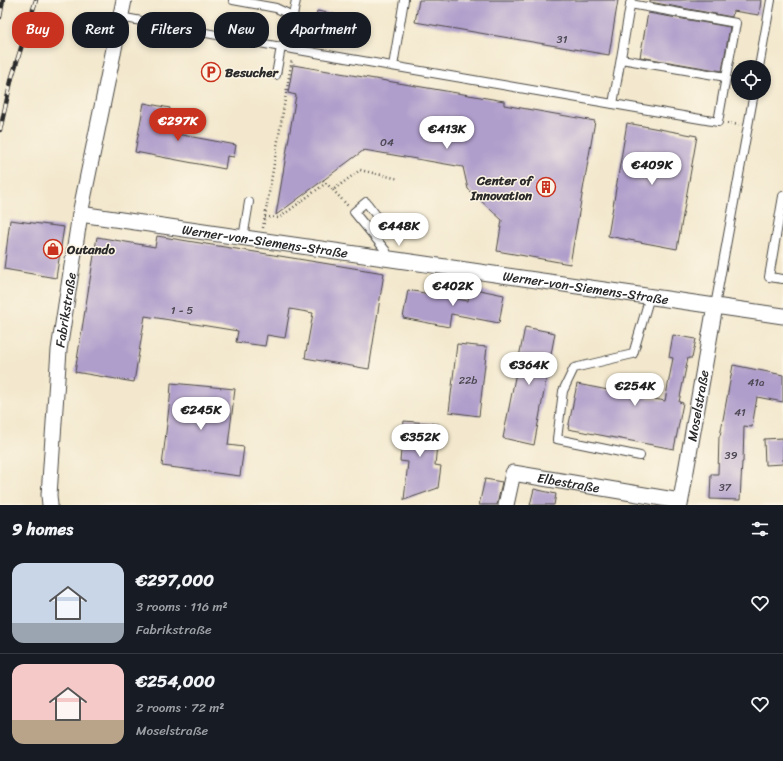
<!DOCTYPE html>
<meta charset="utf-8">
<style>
body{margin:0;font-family:Sriracha,sans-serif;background:#20242c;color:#f1f3f6;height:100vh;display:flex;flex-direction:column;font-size:15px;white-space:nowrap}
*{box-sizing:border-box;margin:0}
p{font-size:13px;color:#9ea1a6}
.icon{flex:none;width:22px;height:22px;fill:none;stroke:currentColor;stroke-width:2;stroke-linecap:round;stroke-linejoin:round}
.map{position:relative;height:505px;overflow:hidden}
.side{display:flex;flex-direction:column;background:#171b24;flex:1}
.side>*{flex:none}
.banner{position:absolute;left:12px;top:12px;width:400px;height:36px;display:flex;gap:8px}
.tools{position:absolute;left:731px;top:60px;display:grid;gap:8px}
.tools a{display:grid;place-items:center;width:40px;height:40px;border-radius:50%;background:#171b24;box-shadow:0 2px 6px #0003;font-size:20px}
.price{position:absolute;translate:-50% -34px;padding:0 9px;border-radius:14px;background:#fff;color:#222;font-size:13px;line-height:26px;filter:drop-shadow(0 1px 2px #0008)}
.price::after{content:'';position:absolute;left:50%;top:24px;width:12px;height:9px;margin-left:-6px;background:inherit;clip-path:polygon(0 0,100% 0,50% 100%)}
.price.current{background:#c8321e;color:#fff}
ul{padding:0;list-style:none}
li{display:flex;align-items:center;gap:12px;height:100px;padding:0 12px}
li+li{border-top:1px solid #363941}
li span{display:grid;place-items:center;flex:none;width:112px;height:80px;border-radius:12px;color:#555}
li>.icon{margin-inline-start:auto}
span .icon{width:48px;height:48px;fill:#fffc;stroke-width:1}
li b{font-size:17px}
h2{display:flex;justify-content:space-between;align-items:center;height:48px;padding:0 12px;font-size:17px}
.chip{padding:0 14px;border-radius:16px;background:#171b24;box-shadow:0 2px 6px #0003;font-size:14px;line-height:36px}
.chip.current{background:#c8321e;color:#fff}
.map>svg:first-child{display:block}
</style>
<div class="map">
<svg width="783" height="505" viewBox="0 0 783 505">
<rect width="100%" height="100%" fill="#fcf5e5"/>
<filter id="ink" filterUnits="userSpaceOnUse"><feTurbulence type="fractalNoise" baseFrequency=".025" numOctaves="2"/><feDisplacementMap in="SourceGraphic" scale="8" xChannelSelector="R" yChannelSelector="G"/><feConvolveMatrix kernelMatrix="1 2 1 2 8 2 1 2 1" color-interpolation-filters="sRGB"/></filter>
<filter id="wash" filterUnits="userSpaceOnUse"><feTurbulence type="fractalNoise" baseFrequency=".012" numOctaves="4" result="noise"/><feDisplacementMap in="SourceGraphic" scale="16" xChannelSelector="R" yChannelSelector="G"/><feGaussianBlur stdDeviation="0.9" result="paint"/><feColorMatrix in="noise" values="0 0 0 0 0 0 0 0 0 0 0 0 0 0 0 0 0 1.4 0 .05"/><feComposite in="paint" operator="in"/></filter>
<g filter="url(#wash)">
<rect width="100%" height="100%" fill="#f3e8cd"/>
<g id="blocks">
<g fill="#af9dcb">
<polygon points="419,0 618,0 609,55 415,22"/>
<polygon points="650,0 761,0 759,15 733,11 732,17 650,2"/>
<polygon points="317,11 339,15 334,42 312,39"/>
<polygon points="648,13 730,27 722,71 640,57"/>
<polygon points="293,65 504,101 504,105 595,121 570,264 497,251 502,220 468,189 463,167 364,150 276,215 296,95 288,93"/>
<polygon points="144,103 170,108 166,132 236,145 234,157 227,156 225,169 135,152"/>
<polygon points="627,123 697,136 677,249 608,236"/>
<polygon points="10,220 64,227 56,278 4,269"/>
<polygon points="157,236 384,273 369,369 305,358 313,313 290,309 285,338 267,335 265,346 236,342 238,331 145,316 134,382 75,372 97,237 155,247"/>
<polygon points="470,288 504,295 499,323 451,314 449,327 403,318 408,290 468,301"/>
<polygon points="525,327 555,333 534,445 503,438"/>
<polygon points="673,335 696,339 692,358 688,358 679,402 683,403 674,449 568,429 577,384 665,401 673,358 669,357"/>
<polygon points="457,344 487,347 479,416 449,412"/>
<polygon points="733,365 783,375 783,402 757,397 752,427 744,426 743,462 742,462 740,500 710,499 711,474 718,474 719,436 720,436"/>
<polygon points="171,383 235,389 228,445 244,447 240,476 162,466 170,399"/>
<polygon points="404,421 439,424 435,465 441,466 438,488 404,500 408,462 400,461"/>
<polygon points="783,438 783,464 765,465 764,439"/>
<polygon points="485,479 502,482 497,505 479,505"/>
<polygon points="534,489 556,494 554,505 530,505"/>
</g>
</g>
</g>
<g filter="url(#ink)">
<use href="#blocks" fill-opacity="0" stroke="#494743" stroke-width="1"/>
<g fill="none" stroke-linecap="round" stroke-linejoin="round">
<defs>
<g id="service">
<polyline points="630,4 736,23 726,77"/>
<polyline points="293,16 296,0"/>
<polyline points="120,17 281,47 289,36 293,16 276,8 233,0"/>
<polyline points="393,66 404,0"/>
<polyline points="759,67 771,0"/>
<polyline points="276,75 281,47 613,104 631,0"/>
<polyline points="613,104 718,122 726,77 621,59"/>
<polyline points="783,196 769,277 783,279"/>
<polyline points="243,238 249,202"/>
<polyline points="386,251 354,212 366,202 389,232"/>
<polyline points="715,306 754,93"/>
<polyline points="640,456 557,439 563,391 574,368 633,354 650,296"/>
</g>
<g id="minor">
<path id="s1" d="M 80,214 L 715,306 L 783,316"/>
<path id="s2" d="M 50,505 L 49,495 L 59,350 L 80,214 L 124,0"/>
<path id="s3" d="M 506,505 L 513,473 L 680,501"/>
<path id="s4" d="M 680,505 L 715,306"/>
</g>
</defs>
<use href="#service" stroke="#494743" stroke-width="10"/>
<use href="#minor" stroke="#494743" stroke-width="17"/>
<g stroke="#494743" stroke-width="2.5" stroke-dasharray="1 3" stroke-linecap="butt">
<polyline points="727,123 739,125"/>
<polyline points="323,180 333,190 360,170 399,179"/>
<polyline points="333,190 348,206"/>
<polyline points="265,217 279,218 326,183"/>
<polyline points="263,228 292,59"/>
</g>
<use href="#service" stroke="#fff" stroke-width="8"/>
<use href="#minor" stroke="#fff" stroke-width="15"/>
<defs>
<g id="rail">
<polyline points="0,17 3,0"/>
<polyline points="0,130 12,77 36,0"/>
</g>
</defs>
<use href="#rail" stroke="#2b2b2b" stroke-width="4.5"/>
<use href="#rail" stroke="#fcf5e5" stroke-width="3" stroke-dasharray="9" stroke-linecap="butt"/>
</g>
</g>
<defs>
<symbol id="parking-ring" viewBox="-11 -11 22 22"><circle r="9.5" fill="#fcf5e5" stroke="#c8321e" stroke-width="1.5"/><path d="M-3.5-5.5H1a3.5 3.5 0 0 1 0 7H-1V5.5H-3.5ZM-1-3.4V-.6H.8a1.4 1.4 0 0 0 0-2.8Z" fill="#c8321e"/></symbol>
<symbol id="building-ring" viewBox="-11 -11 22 22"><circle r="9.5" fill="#fcf5e5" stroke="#c8321e" stroke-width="1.5"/><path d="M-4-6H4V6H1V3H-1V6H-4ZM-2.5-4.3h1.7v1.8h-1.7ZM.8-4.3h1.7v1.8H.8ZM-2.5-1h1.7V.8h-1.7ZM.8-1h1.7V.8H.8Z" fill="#c8321e"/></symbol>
<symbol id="shop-ring" viewBox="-11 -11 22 22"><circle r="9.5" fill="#fcf5e5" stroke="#c8321e" stroke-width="1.5"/><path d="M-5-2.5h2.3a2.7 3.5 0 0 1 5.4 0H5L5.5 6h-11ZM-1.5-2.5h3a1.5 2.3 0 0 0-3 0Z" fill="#c8321e"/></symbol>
</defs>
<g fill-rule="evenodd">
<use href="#parking-ring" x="200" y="61" width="22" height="22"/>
<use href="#building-ring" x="535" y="176" width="22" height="22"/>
<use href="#shop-ring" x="42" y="238" width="22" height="22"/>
</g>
<g text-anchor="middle" stroke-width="3" stroke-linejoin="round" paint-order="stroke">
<g font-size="11" fill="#4c4853">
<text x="562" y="43">31</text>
<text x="387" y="146">04</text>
<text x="182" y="314">1 - 5</text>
<text x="468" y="384">22b</text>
<text x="756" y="386">41a</text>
<text x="740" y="416">41</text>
<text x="731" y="459">39</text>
<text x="725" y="491">37</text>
</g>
<g font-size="13" font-weight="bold" fill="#2b2b2b" stroke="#fcf5e5" text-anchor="start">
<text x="225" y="77">Besucher</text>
<text x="532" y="185" text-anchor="end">Center of<tspan x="532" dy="15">Innovation</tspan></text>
<text x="67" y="254">Outando</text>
</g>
<g font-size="13" fill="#2b2b2b" stroke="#fcf5e5">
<text dy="5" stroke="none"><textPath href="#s1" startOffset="187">Werner-von-Siemens-Straße</textPath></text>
<text dy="5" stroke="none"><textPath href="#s1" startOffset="511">Werner-von-Siemens-Straße</textPath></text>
<text dy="5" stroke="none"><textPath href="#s2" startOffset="196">Fabrikstraße</textPath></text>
<text dy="5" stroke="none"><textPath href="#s4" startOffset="101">Moselstraße</textPath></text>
<text dy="5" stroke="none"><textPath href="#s3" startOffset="89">Elbestraße</textPath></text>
</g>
</g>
</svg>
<div class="tools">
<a><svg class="icon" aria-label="locate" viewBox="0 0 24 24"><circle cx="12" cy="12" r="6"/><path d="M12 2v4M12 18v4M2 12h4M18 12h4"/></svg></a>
</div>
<b class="price current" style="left:178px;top:142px">€297K</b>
<b class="price" style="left:447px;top:150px">€413K</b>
<b class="price" style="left:652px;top:186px">€409K</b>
<b class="price" style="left:399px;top:247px">€448K</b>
<b class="price" style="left:453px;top:307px">€402K</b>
<b class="price" style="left:529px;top:386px">€364K</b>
<b class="price" style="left:635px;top:407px">€254K</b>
<b class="price" style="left:201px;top:431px">€245K</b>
<b class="price" style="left:420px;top:458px">€352K</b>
<div class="banner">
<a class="chip current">Buy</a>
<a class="chip">Rent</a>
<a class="chip">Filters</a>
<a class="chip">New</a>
<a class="chip">Apartment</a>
</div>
</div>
<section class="side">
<h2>9 homes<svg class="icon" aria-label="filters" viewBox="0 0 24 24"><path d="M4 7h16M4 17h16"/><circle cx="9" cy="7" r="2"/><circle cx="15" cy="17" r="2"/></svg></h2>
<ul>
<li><span style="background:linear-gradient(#c9d6e8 75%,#9aa5b1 0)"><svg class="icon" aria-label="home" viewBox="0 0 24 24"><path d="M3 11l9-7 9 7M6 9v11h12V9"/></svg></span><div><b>€297,000</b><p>3 rooms · 116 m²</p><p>Fabrikstraße</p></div><svg class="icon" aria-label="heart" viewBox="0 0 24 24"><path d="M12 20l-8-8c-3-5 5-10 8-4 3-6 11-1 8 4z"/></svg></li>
<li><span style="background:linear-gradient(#f6c9c9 70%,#b9a48a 0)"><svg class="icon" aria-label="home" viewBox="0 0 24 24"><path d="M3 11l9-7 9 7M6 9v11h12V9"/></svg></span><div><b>€254,000</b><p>2 rooms · 72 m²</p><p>Moselstraße</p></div><svg class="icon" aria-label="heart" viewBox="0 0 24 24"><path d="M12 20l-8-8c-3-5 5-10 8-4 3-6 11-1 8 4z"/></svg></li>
</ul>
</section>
